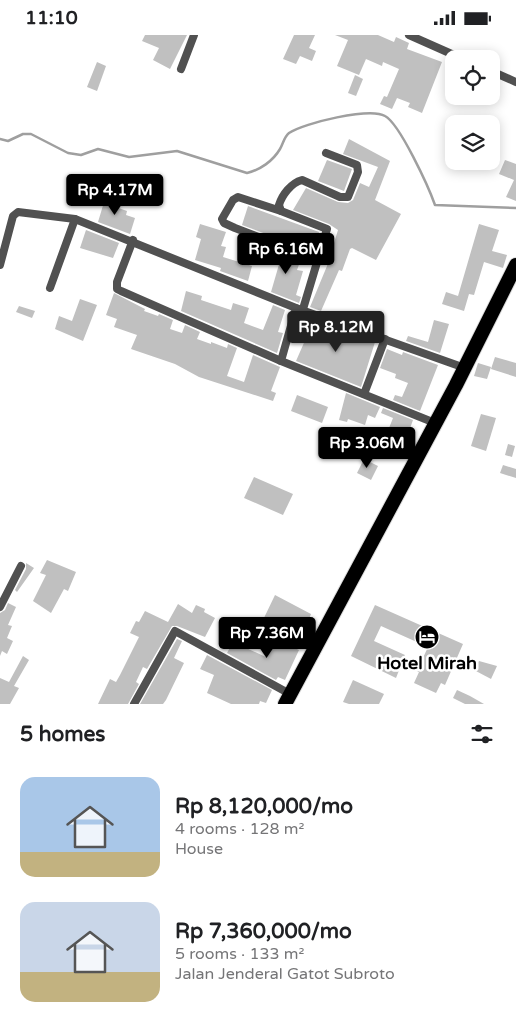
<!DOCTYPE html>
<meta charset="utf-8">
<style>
body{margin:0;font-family:"Varela Round",sans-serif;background:#f6f6f6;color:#202124;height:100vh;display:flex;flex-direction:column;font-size:19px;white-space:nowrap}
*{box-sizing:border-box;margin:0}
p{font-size:16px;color:#757577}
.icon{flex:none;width:28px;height:28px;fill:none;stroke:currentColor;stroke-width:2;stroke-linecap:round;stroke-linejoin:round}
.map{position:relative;height:669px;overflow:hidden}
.side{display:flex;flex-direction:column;background:#fff;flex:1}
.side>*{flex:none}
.buttons{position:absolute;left:445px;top:15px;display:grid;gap:10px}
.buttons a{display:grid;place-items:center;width:55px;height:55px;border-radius:10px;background:#fff;box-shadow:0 2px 12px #0003;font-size:25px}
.price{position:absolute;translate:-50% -42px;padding:0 11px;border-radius:5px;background:#000;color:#fff;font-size:16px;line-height:32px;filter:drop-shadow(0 1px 2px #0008)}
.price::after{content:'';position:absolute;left:50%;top:30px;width:15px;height:11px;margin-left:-8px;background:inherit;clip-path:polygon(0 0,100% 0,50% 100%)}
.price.selected{background:#222;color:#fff}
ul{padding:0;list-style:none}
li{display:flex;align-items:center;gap:15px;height:125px;padding:0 20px}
li span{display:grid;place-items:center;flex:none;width:140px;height:100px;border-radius:15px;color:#555}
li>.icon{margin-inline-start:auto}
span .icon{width:60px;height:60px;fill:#fffc;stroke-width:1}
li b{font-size:21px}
h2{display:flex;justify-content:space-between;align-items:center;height:60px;padding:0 20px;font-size:21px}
.status{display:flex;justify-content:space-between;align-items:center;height:35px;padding:0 25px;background:#fff;direction:ltr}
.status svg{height:14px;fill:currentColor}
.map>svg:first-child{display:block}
</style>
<div class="status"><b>11:10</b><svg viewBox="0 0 49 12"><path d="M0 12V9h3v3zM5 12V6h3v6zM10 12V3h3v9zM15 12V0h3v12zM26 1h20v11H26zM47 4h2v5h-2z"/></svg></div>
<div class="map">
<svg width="516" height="669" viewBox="0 0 516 669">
<rect width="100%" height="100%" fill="#fff"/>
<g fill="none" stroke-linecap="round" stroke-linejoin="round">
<path stroke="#9f9f9f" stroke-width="2.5" d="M 0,104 L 8,106 L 23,99 L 31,99 L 68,118 L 81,120 L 98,114 L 129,122 L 177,116 L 247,138 C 260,135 273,126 280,114 C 283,109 284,102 289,98 C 304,88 370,72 385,81 C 400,89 429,153 435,170 L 516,173"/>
</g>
<g fill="#c0c0c0">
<polygon points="145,0 187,0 170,34 153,25 159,13 142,6"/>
<polygon points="294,0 315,0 309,13 316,16 312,26 300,21 296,29 283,24"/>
<polygon points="335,0 378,0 394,7 396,2 409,8 407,14 442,27 422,78 408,72 410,68 397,63 392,74 380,69 384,61 387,62 399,34 383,27 382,31 366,24 359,40 337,31 348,5"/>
<polygon points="97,27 106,31 97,56 87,52"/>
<polygon points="355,40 363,44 356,61 348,58"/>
<polygon points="349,104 390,126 375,165 401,179 376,225 352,213 350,214 342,236 339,235 321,276 310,272 327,231 338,195 329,189 293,175 306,153 338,167 348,168 353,165 360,148 369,152 378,132 343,119"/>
<polygon points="327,125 352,134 344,156 318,146"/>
<polygon points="505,125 516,129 516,166 506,162 514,145 499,139"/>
<polygon points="108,154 115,157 111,168 114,169 113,171 127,176 126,180 135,183 130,199 98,187"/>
<polygon points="248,171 319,197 314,217 242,190"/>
<polygon points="200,189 226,197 221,211 226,212 223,222 252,231 248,246 220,236 221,233 195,225 201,204 196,202"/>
<polygon points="479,189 499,195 492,216 507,220 503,233 484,227 474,260 469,259 464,276 442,269 446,257 458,261"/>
<polygon points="86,195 119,208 113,223 80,213"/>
<polygon points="270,212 301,224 297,235 303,236 296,260 301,262 299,268 271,257 280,226 267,222"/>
<polygon points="186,256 202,261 201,265 231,275 233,268 249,273 244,288 263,295 273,270 285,275 278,297 283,298 277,318 181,276"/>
<polygon points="114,258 145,274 144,276 158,281 159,279 173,285 170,294 182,298 185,290 200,297 197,304 211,309 211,307 227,313 228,309 237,313 227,341 244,347 253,320 280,332 271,356 276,358 273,366 199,342 175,329 131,314 137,300 114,292 117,284 106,280"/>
<polygon points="80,264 97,270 83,306 55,294 59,281 72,286"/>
<polygon points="19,271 35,276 32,283 16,277"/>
<polygon points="314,285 340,295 364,308 365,304 375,307 361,352 296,326"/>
<polygon points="434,285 449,289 440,318 406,306 408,301 428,307"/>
<polygon points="387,314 402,320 403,317 438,330 420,376 393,365 395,360 402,362 408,348 395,343 396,339 380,333"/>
<polygon points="495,322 516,328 516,342 491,334"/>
<polygon points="478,328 491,332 487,344 474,341"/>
<polygon points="346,358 380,372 375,383 368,380 365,390 348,384 347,387 339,385"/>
<polygon points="297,360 328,372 322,388 291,376"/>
<polygon points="383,373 413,385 408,399 412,400 405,416 397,414 399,402 387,398 393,383 381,378"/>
<polygon points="481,379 496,383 486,416 471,411"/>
<polygon points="508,409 515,411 512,422 505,420"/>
<polygon points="364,424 378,431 371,445 357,438"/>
<polygon points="503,430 516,434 516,443 500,438"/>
<polygon points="254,442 293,459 283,480 244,463"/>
<polygon points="47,525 76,537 68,556 64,554 51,578 33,566 46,540 40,538"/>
<polygon points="26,528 34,533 17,557 15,555 26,534"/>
<polygon points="275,560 311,579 305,594 290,587 286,595 263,585"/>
<polygon points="8,568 16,572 8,590 12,591 7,603 13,606 7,619 2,616 0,621 0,578 5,575"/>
<polygon points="178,569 192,578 196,570 205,574 204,577 215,583 205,602 177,591 172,591 147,634 143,632 136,647 139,649 128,669 98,669 110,644 116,647 120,640 139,602 130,598 136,586 139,587 145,576 168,587"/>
<polygon points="375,570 463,609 445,650 441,648 436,658 414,648 419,637 417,636 428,612 381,591 374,606 405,620 396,643 351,621"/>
<polygon points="177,604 182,606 174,623 184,628 166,665 163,669 140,669"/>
<polygon points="275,604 299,615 285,645 278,642 276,645 227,618 233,607 239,610 241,607 247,610 246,613 266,622"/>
<polygon points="207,620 272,655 266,668 260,666 259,669 231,669 207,658 214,640 200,634"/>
<polygon points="23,621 29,625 14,651 19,653 10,669 0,669 0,643 9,647"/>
<polygon points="479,626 497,631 491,644 474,635"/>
<polygon points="353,645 384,659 379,669 349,669 343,667"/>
<polygon points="457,655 470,661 484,669 465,669 453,663"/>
</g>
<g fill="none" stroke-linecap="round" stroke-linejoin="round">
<defs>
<polyline id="highway" points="285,669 456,350 516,230"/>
</defs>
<use href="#highway" stroke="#dbdbdb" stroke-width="16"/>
<g stroke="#515151" stroke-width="8">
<polyline points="409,0 463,24"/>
<polyline points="181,34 194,0"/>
<polyline points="491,36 516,47"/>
<polyline points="281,176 238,162 233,165 222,184 224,188 235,193 319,225"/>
<polyline points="133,205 117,247 117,254 121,256 281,326 435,388"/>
<polyline points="0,230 13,181 18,177 75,184 296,273 465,333"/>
<polyline points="50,253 75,184"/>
<path d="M 303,274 L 327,194 L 281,176 L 279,170 C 282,160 291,148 302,145 L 340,162 L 348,162 L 358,137 L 357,130 L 326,118"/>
<polyline points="281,326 296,273"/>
<polyline points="364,359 385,304"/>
<polyline points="0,572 21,531"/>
<polyline points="134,669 175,596 290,659"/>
</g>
<use href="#highway" stroke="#000" stroke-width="14"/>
</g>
<defs>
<symbol id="hotel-disc" viewBox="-11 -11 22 22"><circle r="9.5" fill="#000" stroke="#fff"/><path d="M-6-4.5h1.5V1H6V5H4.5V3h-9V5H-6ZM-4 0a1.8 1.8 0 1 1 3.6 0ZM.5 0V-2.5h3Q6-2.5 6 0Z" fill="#fff"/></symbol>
</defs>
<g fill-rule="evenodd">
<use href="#hotel-disc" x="413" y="588" width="28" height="28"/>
</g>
<g text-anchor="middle" stroke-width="5" stroke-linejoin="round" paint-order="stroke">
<g font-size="18" font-weight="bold" fill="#000" stroke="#fff">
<text x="427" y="634">Hotel Mirah</text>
</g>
</g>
</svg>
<div class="buttons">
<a><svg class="icon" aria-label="locate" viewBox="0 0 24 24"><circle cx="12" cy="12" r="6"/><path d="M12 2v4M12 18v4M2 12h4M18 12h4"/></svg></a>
<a><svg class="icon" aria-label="layers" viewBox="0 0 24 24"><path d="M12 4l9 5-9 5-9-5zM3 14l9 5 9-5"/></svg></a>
</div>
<b class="price" style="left:115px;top:181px">Rp 4.17M</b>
<b class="price" style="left:286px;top:240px">Rp 6.16M</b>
<b class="price selected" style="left:336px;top:318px">Rp 8.12M</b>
<b class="price" style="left:367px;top:434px">Rp 3.06M</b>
<b class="price" style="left:267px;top:624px">Rp 7.36M</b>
</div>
<section class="side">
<h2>5 homes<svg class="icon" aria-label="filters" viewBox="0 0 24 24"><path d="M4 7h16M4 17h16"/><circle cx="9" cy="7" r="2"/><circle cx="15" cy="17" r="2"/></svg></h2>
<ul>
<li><span style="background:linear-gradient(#a9c7e8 75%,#c2b280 0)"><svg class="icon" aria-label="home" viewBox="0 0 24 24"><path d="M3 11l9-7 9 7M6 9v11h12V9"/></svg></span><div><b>Rp 8,120,000/mo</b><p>4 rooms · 128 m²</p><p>House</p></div></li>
<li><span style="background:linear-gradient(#c9d6e8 70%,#c2b280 0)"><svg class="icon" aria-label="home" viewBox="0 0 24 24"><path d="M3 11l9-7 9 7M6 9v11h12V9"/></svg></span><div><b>Rp 7,360,000/mo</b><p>5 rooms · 133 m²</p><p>Jalan Jenderal Gatot Subroto</p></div></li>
</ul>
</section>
